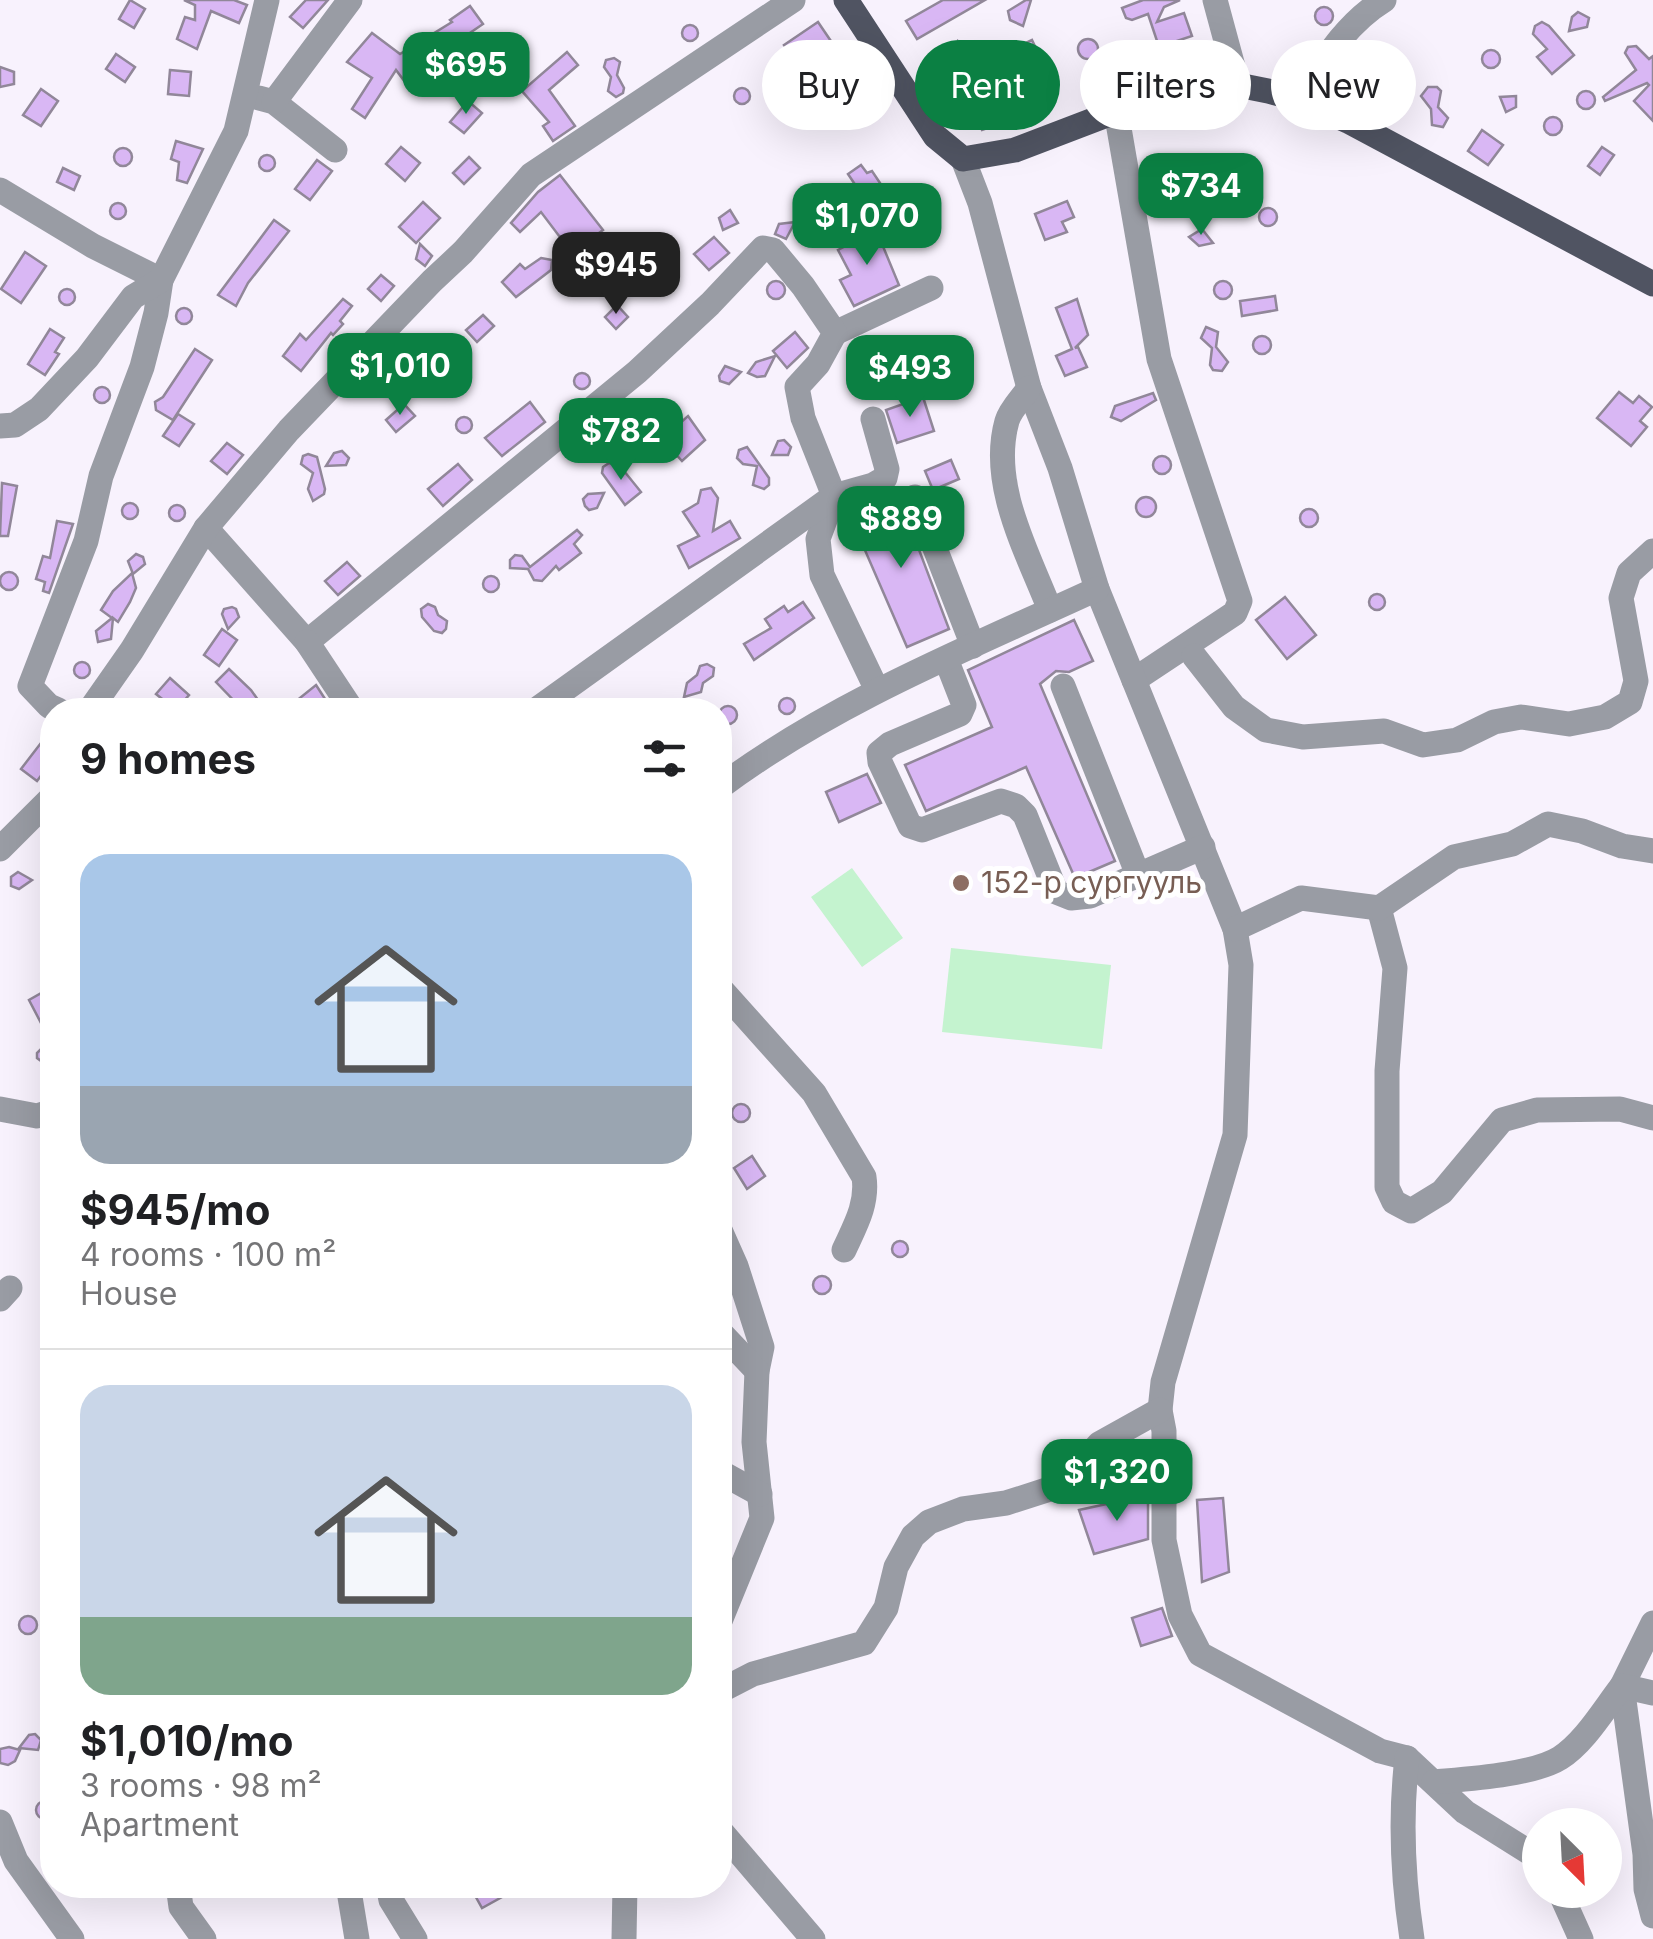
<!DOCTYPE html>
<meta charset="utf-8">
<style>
body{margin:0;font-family:Inter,sans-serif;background:#f2f2f2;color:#202124;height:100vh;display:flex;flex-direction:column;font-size:38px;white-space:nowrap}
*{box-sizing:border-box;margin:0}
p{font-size:32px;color:#757577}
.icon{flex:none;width:55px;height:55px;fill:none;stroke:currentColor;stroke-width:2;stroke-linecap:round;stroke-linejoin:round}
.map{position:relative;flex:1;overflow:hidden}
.sheet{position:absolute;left:40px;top:698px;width:692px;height:1200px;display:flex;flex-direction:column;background:#fff;border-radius:40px;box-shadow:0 10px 40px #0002}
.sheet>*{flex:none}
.hud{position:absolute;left:762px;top:40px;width:740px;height:90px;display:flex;gap:20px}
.needle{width:65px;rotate:156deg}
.tools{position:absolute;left:1522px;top:1808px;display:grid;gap:20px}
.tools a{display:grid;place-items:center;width:100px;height:100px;border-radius:50%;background:#fff;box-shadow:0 10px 40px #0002;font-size:50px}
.price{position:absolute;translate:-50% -85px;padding:0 22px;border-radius:20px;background:#0b8043;color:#fff;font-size:32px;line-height:65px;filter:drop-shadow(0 2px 5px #0008)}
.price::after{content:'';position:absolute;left:50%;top:60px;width:30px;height:22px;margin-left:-15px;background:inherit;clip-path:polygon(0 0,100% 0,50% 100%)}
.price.selected{background:#222;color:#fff}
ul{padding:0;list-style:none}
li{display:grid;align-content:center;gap:20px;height:530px;padding:0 40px}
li+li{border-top:2px solid #e0e0e0}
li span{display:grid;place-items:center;height:310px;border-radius:30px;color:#555}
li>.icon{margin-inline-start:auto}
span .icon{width:180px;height:180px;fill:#fffc;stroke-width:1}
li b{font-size:42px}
h2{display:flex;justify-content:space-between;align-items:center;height:120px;padding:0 40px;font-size:42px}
.chip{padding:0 35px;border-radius:45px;background:#fff;box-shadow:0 10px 40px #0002;font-size:35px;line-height:90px}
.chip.selected{background:#0b8043;color:#fff}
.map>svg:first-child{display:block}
</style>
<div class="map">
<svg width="1653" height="1939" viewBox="0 0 1653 1939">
<rect width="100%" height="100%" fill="#f8f2fd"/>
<g fill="#c4f3cf">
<polygon points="852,868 903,938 862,967 811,897"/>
<polygon points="951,948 1111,965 1102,1049 942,1032"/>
</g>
<g fill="#d9b7f4" stroke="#918799" stroke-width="2.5">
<polygon points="130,0 145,9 134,28 119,19"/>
<polygon points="184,0 234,0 247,5 239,23 211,11 197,49 177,39 185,17 195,20 195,5"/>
<polygon points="306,0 328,0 303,28 290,17"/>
<polygon points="943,0 985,0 917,39 906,21"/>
<polygon points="1026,0 1031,0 1023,26 1010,20 1008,11"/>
<polygon points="1143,0 1180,0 1164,7 1157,22 1184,13 1192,36 1159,47 1148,14 1132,20 1126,18 1122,8"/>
<polygon points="470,6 483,24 426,63 428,65 405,82 396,70 365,118 352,109 372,78 347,62 372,33 400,54 452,22 450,20"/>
<circle cx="1324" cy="16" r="9"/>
<polygon points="1578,12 1589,18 1587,27 1569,31 1572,17"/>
<polygon points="818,22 858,81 824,104 823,102 791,119 778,92 786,88 769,72 769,65 791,55 784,45"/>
<polygon points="1542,22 1549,26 1574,55 1552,74 1537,57 1547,49 1533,34 1535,26"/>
<circle cx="690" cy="33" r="8"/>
<circle cx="1088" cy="49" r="10"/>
<polygon points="1032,40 1044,65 1019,76 1007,52"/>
<polygon points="958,41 971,48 966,63 956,54"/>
<polygon points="1636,46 1649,59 1653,56 1653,121 1634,101 1649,85 1647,83 1605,101 1603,97 1636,70 1625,53 1628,47"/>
<circle cx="1491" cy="59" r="9"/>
<polygon points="567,52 578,65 549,90 575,126 553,141 543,126 549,122 522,91"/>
<polygon points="116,54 135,67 125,82 106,69"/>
<polygon points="614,58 620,62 617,75 624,88 623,93 616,97 608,91 611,77 604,67 606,60"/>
<polygon points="1359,63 1410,97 1400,110 1373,95 1367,104 1343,87"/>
<polygon points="0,67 14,72 14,84 0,87"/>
<polygon points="955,69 977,87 979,85 988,128 982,130 971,106 958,112 951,98 965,92"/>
<polygon points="170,70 191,72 189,96 168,94"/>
<polygon points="1428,87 1437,87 1441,91 1438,107 1448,118 1443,127 1432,125 1431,109 1421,96"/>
<circle cx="742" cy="96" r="8"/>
<polygon points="41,89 58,101 41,126 23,115"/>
<circle cx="1586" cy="100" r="9"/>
<polygon points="1516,96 1516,107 1506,112 1500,97"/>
<polygon points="468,101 482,113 464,133 450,122"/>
<circle cx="1553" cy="126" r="9"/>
<polygon points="1482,130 1503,145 1488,165 1468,151"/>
<polygon points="176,141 203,149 187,183 177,180 179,162 171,159"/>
<polygon points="401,147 420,163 405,181 386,164"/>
<polygon points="1602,147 1614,155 1600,175 1588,166"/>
<circle cx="123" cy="157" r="9"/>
<circle cx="267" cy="163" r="8"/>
<polygon points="469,157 480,168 464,184 453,173"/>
<polygon points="317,160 332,171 310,200 295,189"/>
<polygon points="861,165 867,173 872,171 886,192 868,204 848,174"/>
<polygon points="63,168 80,176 74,190 57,182"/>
<circle cx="1205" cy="183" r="8"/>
<polygon points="560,175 603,230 572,253 541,212 520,232 511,223 538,192"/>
<circle cx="1169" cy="192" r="8"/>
<polygon points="1067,201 1074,217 1062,222 1067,232 1045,240 1035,214"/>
<polygon points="423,202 440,218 416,243 399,227"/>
<circle cx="118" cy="211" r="8"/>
<circle cx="1268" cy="217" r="9"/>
<polygon points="730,210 738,223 723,230 719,218"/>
<polygon points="274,220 289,231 248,283 236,306 218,295"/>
<polygon points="795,222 786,239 775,234 779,224"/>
<polygon points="880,228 887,242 882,244 899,285 854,306 840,280 851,275 838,250"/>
<polygon points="1202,229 1213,243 1199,246 1189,237"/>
<polygon points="714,237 729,253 709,270 694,254"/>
<polygon points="420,244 432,256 425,266 416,259"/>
<polygon points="25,252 46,266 21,303 1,289"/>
<polygon points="541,258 552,260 551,270 516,297 502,282 520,264 525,269"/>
<polygon points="381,275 394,286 381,301 368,289"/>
<circle cx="1223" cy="290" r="9"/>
<circle cx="776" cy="290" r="9"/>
<circle cx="67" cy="297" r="8"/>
<polygon points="1275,296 1277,310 1242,316 1240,301"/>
<polygon points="343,299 352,306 340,321 343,324 333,335 331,333 301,371 283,356 300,334 306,340"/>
<polygon points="1077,299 1088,335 1075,348 1078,347 1087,367 1065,376 1056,356 1072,349 1056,308"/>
<polygon points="617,305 628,317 616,329 605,317"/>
<circle cx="184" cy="316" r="8"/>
<polygon points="483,315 494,326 477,342 466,330"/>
<polygon points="1206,327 1218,332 1216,347 1228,362 1222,371 1213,370 1210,365 1212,348 1201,338"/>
<polygon points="50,329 64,338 55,352 59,354 45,375 28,364"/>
<polygon points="795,332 808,348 787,368 773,351"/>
<circle cx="1262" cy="345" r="9"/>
<polygon points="195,349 212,360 173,420 156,410 155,402 163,397"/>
<polygon points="775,356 765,376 757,377 748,373 756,362"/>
<polygon points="449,366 459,378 439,395 429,383"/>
<polygon points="725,366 741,372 729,384 720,381 719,376"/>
<circle cx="582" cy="381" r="8"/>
<circle cx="102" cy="395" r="8"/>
<polygon points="1619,392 1633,403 1639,396 1652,407 1640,421 1647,427 1631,446 1597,418"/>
<polygon points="1153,393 1156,400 1121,421 1111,417 1115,406"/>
<polygon points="923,397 934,431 897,443 886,410"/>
<polygon points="530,402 545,422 502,456 485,438"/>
<polygon points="404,404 415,416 396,432 386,420"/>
<polygon points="178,414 194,424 179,446 163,436"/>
<polygon points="688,416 705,440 682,461 662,439"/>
<circle cx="464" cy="425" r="8"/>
<polygon points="640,440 648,446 645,453 631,459 629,446"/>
<polygon points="784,440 791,447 788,455 772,455 778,441"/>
<polygon points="227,443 243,455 227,474 211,461"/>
<polygon points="747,447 769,478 769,485 764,489 753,485 757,466 743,464 737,458 739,450"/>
<polygon points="342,451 349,458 346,465 326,466 334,453"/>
<polygon points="308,454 317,457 325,489 324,494 313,501 308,489 313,473 301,464 303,456"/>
<circle cx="1162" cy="465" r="9"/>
<polygon points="951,460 959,479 933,490 925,471"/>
<polygon points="609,463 620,466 641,492 625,505 602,473 603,467"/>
<polygon points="458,464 472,480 443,506 428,489"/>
<polygon points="2,483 17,486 8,536 0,536"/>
<polygon points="711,488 718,498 713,531 730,521 740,538 689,568 678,546 699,536 683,512 698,503 701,490"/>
<polygon points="604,493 597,508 589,510 585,506 583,499 588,494"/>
<circle cx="1146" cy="507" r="10"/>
<polygon points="899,497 949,629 907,647 851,518"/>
<circle cx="130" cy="511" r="8"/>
<circle cx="177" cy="513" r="8"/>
<circle cx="1309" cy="518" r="9"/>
<polygon points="57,521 73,524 49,593 43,591 45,582 36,579 43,556 50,558"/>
<polygon points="577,530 582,535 574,544 581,553 559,570 556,566 542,581 534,580 528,569 510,568 510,560 515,555 522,556 530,567"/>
<polygon points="136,554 143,557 145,564 133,574 128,561"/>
<polygon points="347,562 360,576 338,595 325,581"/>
<circle cx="9" cy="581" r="9"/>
<polygon points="132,573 136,588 130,602 118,622 113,618 111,639 98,642 96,631 112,618 101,610 113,591"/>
<circle cx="491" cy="584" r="8"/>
<circle cx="1377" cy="602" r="8"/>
<polygon points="1285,597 1316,635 1287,659 1256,620"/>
<polygon points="803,602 814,618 754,660 744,644 771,628 765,619 784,606 788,612"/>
<polygon points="428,604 435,607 438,615 447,621 446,629 442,633 434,631 422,617 421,609"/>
<polygon points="232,607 236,609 239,617 228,629 222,614 224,609"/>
<polygon points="1074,620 1093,661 1069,672 1056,671 1040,684 1115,861 1075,878 1026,767 926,811 905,765 992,727 968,670"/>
<polygon points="222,629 237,640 219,666 204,655"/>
<circle cx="82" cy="670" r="8"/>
<polygon points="707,664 714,668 713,676 703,683 701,692 684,697 687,683 697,675 700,666"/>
<polygon points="229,669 251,690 265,710 243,710 216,682"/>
<polygon points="170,678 189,695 176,710 156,694"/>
<polygon points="316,685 327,702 316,710 285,710"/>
<circle cx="787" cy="706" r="8"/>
<circle cx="728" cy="715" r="9"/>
<polygon points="44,739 52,746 52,761 37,781 21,769"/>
<polygon points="867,774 881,803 839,822 826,792"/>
<polygon points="18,872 32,880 19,889 11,886 11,877"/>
<polygon points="52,987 52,1017 41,1023 29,1000"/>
<polygon points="44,1046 52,1050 52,1069 37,1058 37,1053"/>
<circle cx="741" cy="1113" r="9"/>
<polygon points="752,1156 765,1176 747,1189 734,1168"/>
<circle cx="900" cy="1249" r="8"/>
<circle cx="822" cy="1285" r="9"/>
<polygon points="1148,1495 1148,1539 1094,1554 1079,1510"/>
<polygon points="1223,1498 1229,1572 1202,1582 1197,1500"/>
<polygon points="1162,1608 1172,1636 1141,1646 1132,1618"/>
<circle cx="28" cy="1625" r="9"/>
<polygon points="35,1734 41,1740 38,1750 19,1748 29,1735"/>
<polygon points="9,1747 20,1750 15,1761 8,1765 0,1763 0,1749"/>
<circle cx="45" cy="1810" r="9"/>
<polygon points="481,1885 496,1885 502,1897 482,1908 472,1890"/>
</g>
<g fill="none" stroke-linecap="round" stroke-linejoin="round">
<g stroke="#999ca4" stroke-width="25">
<polyline points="1215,0 1238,85"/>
<polyline points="259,98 274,102 335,150"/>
<path d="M 1299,99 C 1324,61 1345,24 1384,0"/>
<polyline points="274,102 350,0"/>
<polyline points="1116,111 1159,359 1240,601 1235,613 1134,680"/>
<polyline points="963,159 980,203 1029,388 1060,468 1097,589 1235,929 1241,965 1235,1135 1163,1382 1160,1410 1164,1431 1164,1540 1180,1615 1200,1654 1380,1751 1407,1758 1465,1812 1540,1859"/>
<polyline points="0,190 93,246 161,280 156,313 142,367 101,476 86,541 30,686 49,706 58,710"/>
<polyline points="835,333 931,288"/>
<path d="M 1029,388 C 1022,398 1010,410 1007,421 C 989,485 1028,553 1050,610"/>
<polyline points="0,426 15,425 39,409 87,358 133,297 161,280 236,131 267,0"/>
<polyline points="915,497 973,646"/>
<polyline points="206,528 307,642 637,372 710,304 763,248 773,250 803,286 835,333 818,364 797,387 803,418 834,496 818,539 822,575 877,690"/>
<polyline points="307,642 352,710"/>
<polyline points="1194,656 1234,707 1266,730 1303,737 1384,731 1423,745 1457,740 1494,722 1521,717 1569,724 1605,717 1630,702 1636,681 1621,598 1629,573 1653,551"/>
<polyline points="946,659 964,705 960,714 890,744 879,753 880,762 910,826 922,830 1001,801 1016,806 1025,815 1056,892 1071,898 1090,896 1203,847"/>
<polyline points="1063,686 1138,875"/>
<polyline points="90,710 132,650 206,528 289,430 432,281 463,252 531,175 793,0"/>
<polyline points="536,710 834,496 873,485 885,478 887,469 873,419"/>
<path d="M 720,787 C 834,702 969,648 1097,589"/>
<polyline points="0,849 52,797"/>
<polyline points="1379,908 1395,968 1387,1071 1387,1187 1394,1202 1411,1211 1442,1192 1502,1120 1537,1110 1620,1109 1653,1118"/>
<polyline points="1235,929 1301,898 1379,908 1454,857 1512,844 1548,824 1582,831 1622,846 1653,851"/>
<path d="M 720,988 L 814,1093 L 864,1177 C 868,1204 855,1226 844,1250"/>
<polyline points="0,1109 37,1116 52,1111"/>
<polyline points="720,1230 736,1266 762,1347 757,1371 754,1442 762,1518 720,1621"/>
<polyline points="0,1299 10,1288"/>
<polyline points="720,1332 757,1371"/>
<polyline points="720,1472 760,1494"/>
<polyline points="1653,1623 1622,1686 1645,1854 1646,1889 1653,1916"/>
<polyline points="720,1691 753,1674 864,1643 886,1608 896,1567 913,1536 929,1522 963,1509 1006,1503 1062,1485 1099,1444 1160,1410"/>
<path d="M 1407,1758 C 1400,1817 1403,1880 1412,1939"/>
<path d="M 1434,1782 C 1466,1779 1533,1775 1560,1758 C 1585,1742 1604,1709 1622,1686 L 1653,1693"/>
<polyline points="0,1822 16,1861 72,1939"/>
<polyline points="720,1830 813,1939"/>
<polyline points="178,1885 181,1907 204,1939"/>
<polyline points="348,1885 357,1939"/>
<polyline points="388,1885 391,1900 415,1939"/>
<polyline points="1559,1890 1581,1939"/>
<polyline points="624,1939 625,1885"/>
</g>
<polyline stroke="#505462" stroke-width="25" points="846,0 935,136 963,159 1015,150 1180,87 1238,85 1268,91 1299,99 1348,121 1653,284"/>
</g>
<circle fill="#8d6e63" stroke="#fff" stroke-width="4" cx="961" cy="883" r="10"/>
<g text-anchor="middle" stroke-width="10" stroke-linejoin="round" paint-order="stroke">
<g font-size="30" fill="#785e54" stroke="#fff" text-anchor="start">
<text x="981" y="893">152-р сургууль</text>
</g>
</g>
</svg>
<div class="tools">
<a><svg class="needle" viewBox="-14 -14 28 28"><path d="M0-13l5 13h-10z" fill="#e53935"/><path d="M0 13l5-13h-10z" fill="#757577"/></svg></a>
</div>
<b class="price" style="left:466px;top:117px">$695</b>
<b class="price" style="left:1201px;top:238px">$734</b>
<b class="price" style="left:867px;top:268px">$1,070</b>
<b class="price selected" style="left:616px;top:317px">$945</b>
<b class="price" style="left:400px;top:418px">$1,010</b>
<b class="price" style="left:910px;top:420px">$493</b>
<b class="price" style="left:621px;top:483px">$782</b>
<b class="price" style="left:901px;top:571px">$889</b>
<b class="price" style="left:1117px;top:1524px">$1,320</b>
<div class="hud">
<a class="chip">Buy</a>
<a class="chip selected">Rent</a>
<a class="chip">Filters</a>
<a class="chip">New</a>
</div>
<section class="sheet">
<h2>9 homes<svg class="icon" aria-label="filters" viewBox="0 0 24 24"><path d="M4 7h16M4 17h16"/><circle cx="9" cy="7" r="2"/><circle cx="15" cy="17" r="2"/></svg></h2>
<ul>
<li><span style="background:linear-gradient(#a9c7e8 75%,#9aa5b1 0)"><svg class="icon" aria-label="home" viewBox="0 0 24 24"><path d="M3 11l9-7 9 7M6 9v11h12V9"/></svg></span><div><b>$945/mo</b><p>4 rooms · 100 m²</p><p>House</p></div></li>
<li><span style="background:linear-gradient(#c9d6e8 75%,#7fa58c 0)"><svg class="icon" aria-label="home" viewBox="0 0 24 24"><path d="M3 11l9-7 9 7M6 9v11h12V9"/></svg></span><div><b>$1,010/mo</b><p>3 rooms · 98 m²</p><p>Apartment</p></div></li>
</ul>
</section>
</div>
